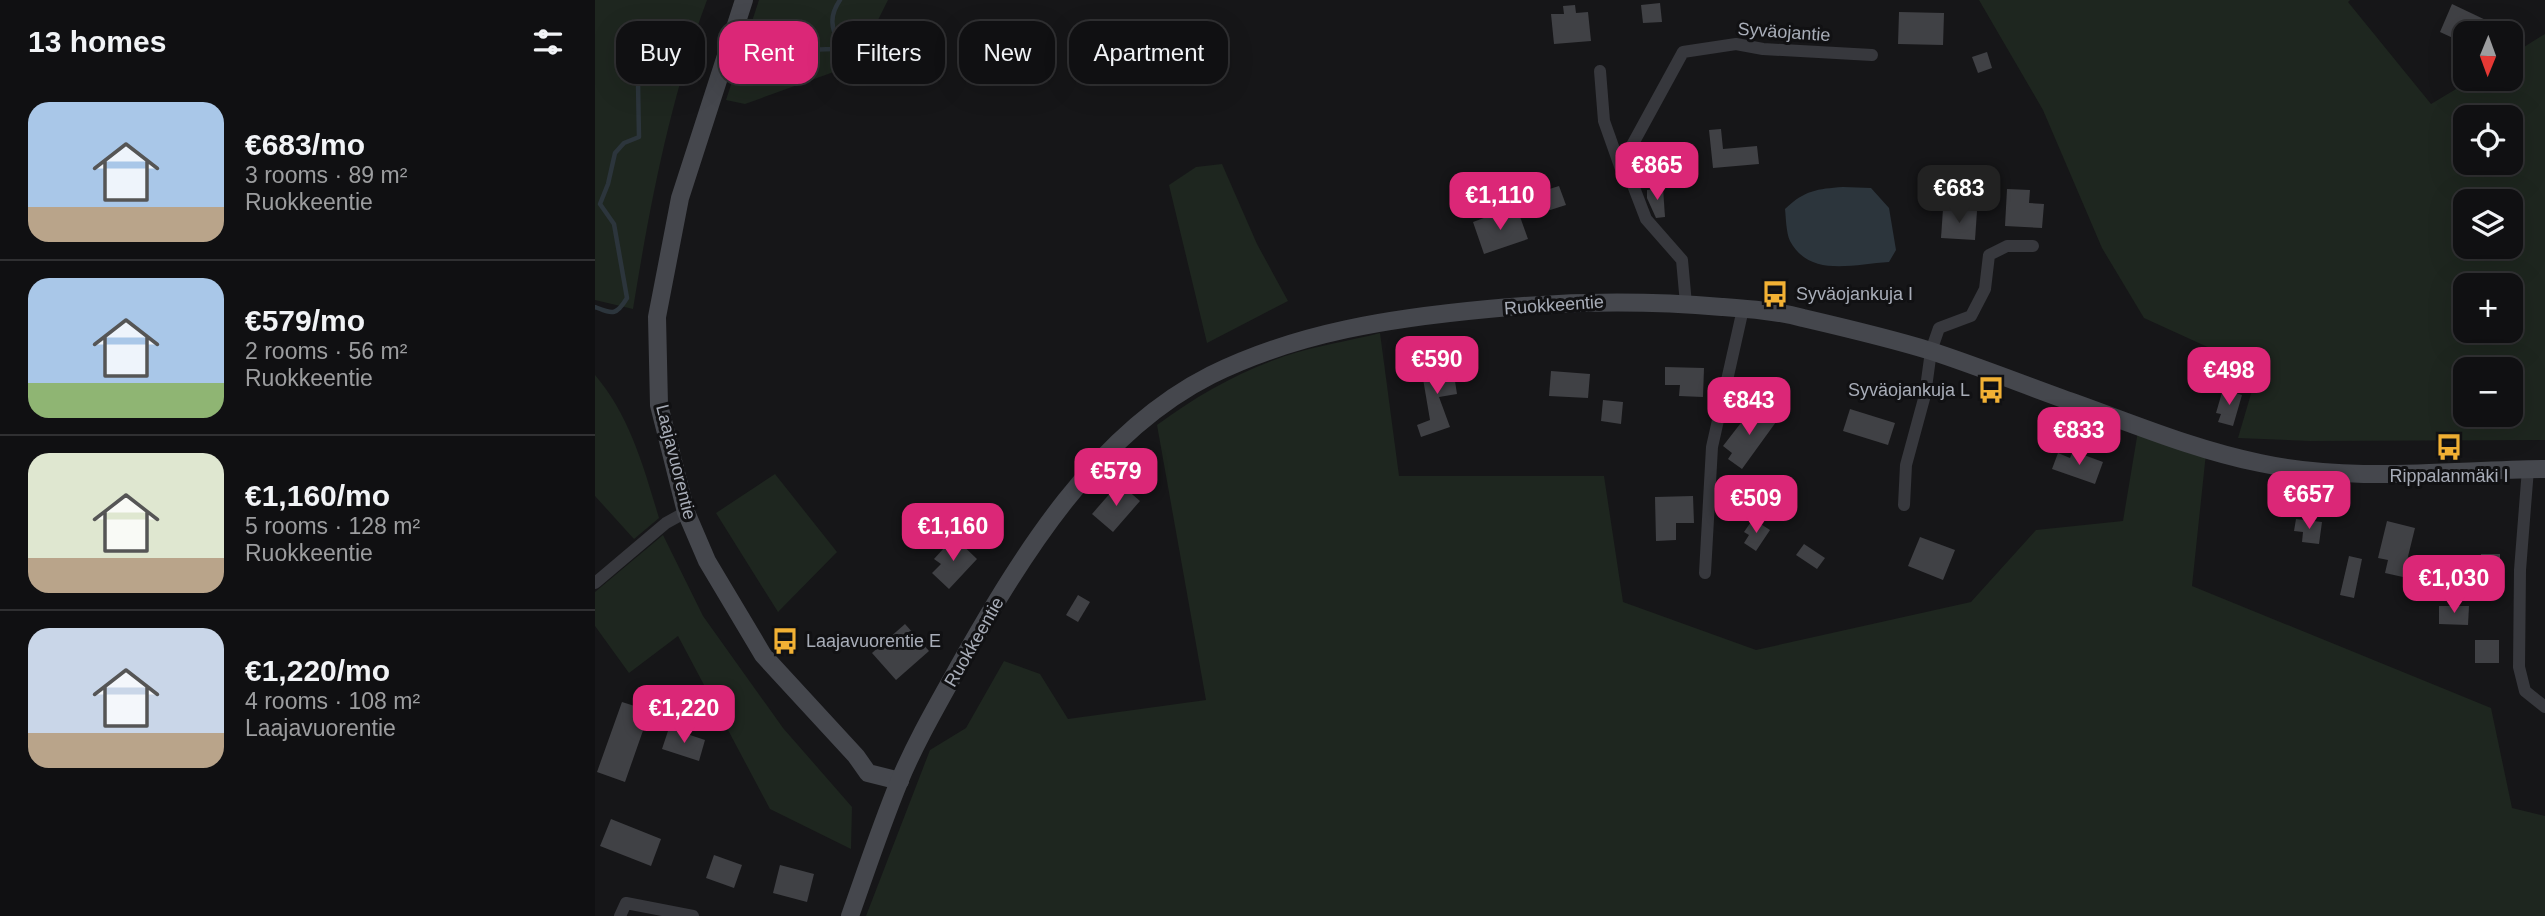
<!DOCTYPE html>
<meta charset="utf-8">
<style>
body{margin:0;font-family:Helvetica,sans-serif;background:#19191b;color:#f1f3f6;height:100vh;display:flex;flex-direction:column;font-size:26px;white-space:nowrap}
*{box-sizing:border-box;margin:0}
p{font-size:23px;color:#9c9d9f}
.icon{flex:none;width:38px;height:38px;fill:none;stroke:currentColor;stroke-width:2;stroke-linecap:round;stroke-linejoin:round}
.map{position:relative;flex:1;overflow:hidden}
.details{display:flex;flex-direction:column;background:#101012;width:595px}
.details>*{flex:none}
.top-card{position:absolute;left:21px;top:21px;width:665px;height:63px;display:flex;gap:14px}
.needle{width:46px;rotate:181deg}
.fabs{position:absolute;left:1858px;top:21px;display:grid;gap:14px}
.fabs a{display:grid;place-items:center;width:70px;height:70px;border-radius:14px;background:#101012;box-shadow:0 7px 28px #0002,0 0 0 2px #303032;font-size:35px}
.price{position:absolute;translate:-50% -60px;padding:0 16px;border-radius:14px;background:#db2777;color:#fff;font-size:23px;line-height:46px;filter:drop-shadow(0 2px 4px #0008)}
.price::after{content:'';position:absolute;left:50%;top:42px;width:21px;height:16px;margin-left:-10px;background:inherit;clip-path:polygon(0 0,100% 0,50% 100%)}
.price.on{background:#222;color:#fff}
ul{padding:0;list-style:none}
li{display:flex;align-items:center;gap:21px;height:175px;padding:0 28px}
li+li{border-top:2px solid #303032}
li span{display:grid;place-items:center;flex:none;width:196px;height:140px;border-radius:21px;color:#555}
li>.icon{margin-inline-start:auto}
span .icon{width:84px;height:84px;fill:#fffc;stroke-width:1}
li b{font-size:30px}
h2{display:flex;justify-content:space-between;align-items:center;height:84px;padding:0 28px;font-size:30px}
.pill{padding:0 24px;border-radius:21px;background:#101012;box-shadow:0 7px 28px #0002,0 0 0 2px #303032;font-size:24px;line-height:63px}
.pill.on{background:#db2777;color:#fff}
main{display:flex;flex:1;min-height:0}
.map>svg:first-child{display:block}
</style>
<main>
<section class="details">
<h2>13 homes<svg class="icon" aria-label="filters" viewBox="0 0 24 24"><path d="M4 7h16M4 17h16"/><circle cx="9" cy="7" r="2"/><circle cx="15" cy="17" r="2"/></svg></h2>
<ul>
<li><span style="background:linear-gradient(#a9c7e8 75%,#b9a48a 0)"><svg class="icon" aria-label="home" viewBox="0 0 24 24"><path d="M3 11l9-7 9 7M6 9v11h12V9"/></svg></span><div><b>€683/mo</b><p>3 rooms · 89 m²</p><p>Ruokkeentie</p></div></li>
<li><span style="background:linear-gradient(#a9c7e8 75%,#8fb573 0)"><svg class="icon" aria-label="home" viewBox="0 0 24 24"><path d="M3 11l9-7 9 7M6 9v11h12V9"/></svg></span><div><b>€579/mo</b><p>2 rooms · 56 m²</p><p>Ruokkeentie</p></div></li>
<li><span style="background:linear-gradient(#dfe7d0 75%,#b9a48a 0)"><svg class="icon" aria-label="home" viewBox="0 0 24 24"><path d="M3 11l9-7 9 7M6 9v11h12V9"/></svg></span><div><b>€1,160/mo</b><p>5 rooms · 128 m²</p><p>Ruokkeentie</p></div></li>
<li><span style="background:linear-gradient(#c9d6e8 75%,#b9a48a 0)"><svg class="icon" aria-label="home" viewBox="0 0 24 24"><path d="M3 11l9-7 9 7M6 9v11h12V9"/></svg></span><div><b>€1,220/mo</b><p>4 rooms · 108 m²</p><p>Laajavuorentie</p></div></li>
</ul>
</section>
<div class="map">
<svg width="1950" height="916" viewBox="0 0 1950 916">
<rect width="100%" height="100%" fill="#161618"/>
<g fill="#1e261f" fill-rule="evenodd">
<path d="M 0,0 L 112,0 C 75,100 55,204 38,309 L 0,300 Z"/>
<polygon points="164,0 293,0 261,64 150,104 131,100"/>
<path d="M 1384,0 L 1755,0 L 1753,2 L 1836,104 L 1878,79 L 1916,79 L 1916,55 L 1950,34 L 1950,440 L 1715,441 L 1643,438 L 1663,370 L 1549,318 L 1507,248 L 1448,110 ZM 1871,117 L 1916,117 L 1916,163 L 1871,163 ZM 1871,201 L 1916,201 L 1916,247 L 1871,247 ZM 1871,285 L 1916,285 L 1916,331 L 1871,331 ZM 1871,369 L 1916,369 L 1916,415 L 1871,415 Z"/>
<polygon points="627,164 662,244 693,301 612,343 574,185 601,167"/>
<path d="M 785,333 L 804,476 L 1009,476 L 1028,602 L 1161,650 L 1376,602 L 1441,530 L 1528,521 L 1543,431 L 1611,453 L 1597,586 L 1896,708 L 1917,808 L 1950,816 L 1950,916 L 271,916 L 335,750 L 371,728 L 409,661 L 445,674 L 473,719 L 611,700 L 562,425 C 601,396 643,372 690,356 C 720,346 754,341 785,333 Z"/>
<path d="M 0,375 C 35,416 49,468 64,518 L 39,539 L 0,496 Z"/>
<polygon points="180,474 242,552 183,612 121,513"/>
<polygon points="68,535 108,616 188,728 257,807 256,849 175,809 83,636 34,673 0,626 0,592"/>
</g>
<path fill="#2c353c" d="M 1248,187 L 1276,188 L 1294,208 L 1301,250 L 1294,262 C 1258,264 1215,278 1195,241 C 1191,232 1191,218 1190,209 C 1210,190 1222,189 1248,187 Z"/>
<g fill="none" stroke-linecap="round" stroke-linejoin="round">
<g stroke="#2c353c" stroke-width="4.5">
<path d="M 144,79 L 195,73 L 203,63 L 210,50 L 238,49 L 244,44 C 236,27 234,16 245,0"/>
<path d="M 0,307 C 18,314 21,316 32,298 L 19,224 L 5,204 L 13,184 L 20,153 L 29,143 L 44,137 L 43,82 L 39,46 L 45,36 L 56,39 L 62,48 L 100,63"/>
</g>
</g>
<g fill="#404145">
<polygon points="1065,3 1067,22 1048,23 1046,5"/>
<polygon points="1857,4 1897,23 1892,33 1871,33 1871,44 1845,32"/>
<polygon points="980,5 981,13 993,12 996,41 959,44 956,14 969,14 968,6"/>
<polygon points="1304,12 1349,13 1348,45 1303,44"/>
<polygon points="1392,52 1397,68 1383,73 1377,57"/>
<polygon points="1126,129 1128,149 1162,146 1164,164 1118,168 1114,130"/>
<polygon points="964,186 971,205 952,211 945,192"/>
<polygon points="1068,188 1070,217 1061,218 1052,198 1052,190"/>
<polygon points="1412,189 1435,190 1434,203 1449,204 1447,228 1410,226"/>
<polygon points="1348,209 1382,211 1380,240 1346,238"/>
<polygon points="923,211 933,239 889,254 878,222 897,215 899,220"/>
<polygon points="857,362 862,394 844,397 855,427 826,437 822,425 835,420 826,367"/>
<polygon points="1070,367 1109,368 1108,397 1084,396 1085,385 1070,385"/>
<polygon points="956,371 995,374 993,398 954,396"/>
<polygon points="1628,389 1647,395 1638,426 1623,422 1626,414 1621,413"/>
<polygon points="1008,400 1028,402 1026,424 1006,421"/>
<polygon points="1159,406 1181,422 1147,469 1133,459 1137,453 1128,446"/>
<polygon points="1255,409 1300,423 1293,445 1248,431"/>
<polygon points="1478,451 1508,462 1500,484 1457,469 1463,453 1475,458"/>
<polygon points="524,483 545,501 518,532 497,514"/>
<polygon points="1724,491 1727,503 1704,510 1700,497"/>
<polygon points="1098,496 1099,523 1081,523 1081,540 1061,541 1060,497"/>
<polygon points="1158,519 1175,530 1161,551 1149,543 1154,535 1149,532"/>
<polygon points="1701,519 1727,522 1724,544 1707,542 1708,532 1699,531"/>
<polygon points="1792,521 1820,528 1808,577 1790,573 1793,560 1783,558"/>
<polygon points="359,537 382,559 354,589 337,573 346,564 339,559"/>
<polygon points="1325,537 1360,550 1348,580 1313,566"/>
<polygon points="1209,544 1230,558 1222,569 1201,555"/>
<rect x="1886" y="554" width="19" height="23"/>
<polygon points="1754,556 1767,559 1759,598 1745,595"/>
<polygon points="1850,571 1850,592 1830,593 1829,572"/>
<polygon points="483,595 495,602 483,622 471,615"/>
<polygon points="1844,606 1874,606 1873,625 1844,624"/>
<polygon points="310,624 334,651 301,680 277,653"/>
<rect x="1880" y="640" width="24" height="23"/>
<polygon points="27,702 46,708 42,719 51,722 30,782 2,772"/>
<polygon points="74,728 110,740 104,761 67,749"/>
<polygon points="16,819 66,839 56,866 5,846"/>
<polygon points="119,855 147,865 139,888 111,878"/>
<polygon points="185,865 219,874 212,902 178,893"/>
</g>
<g fill="none" stroke-linecap="round" stroke-linejoin="round">
<g stroke="#37383d" stroke-width="12">
<polyline points="1005,71 1009,121 1026,169 1033,172"/>
<polyline points="1091,304 1087,260 1051,219 1033,172 1035,149 1088,52 1141,44 1168,49 1277,55"/>
<polyline points="1933,469 1925,570 1924,667 1930,691 1950,707"/>
<polyline points="1309,505 1311,465 1330,395 1336,351 1344,328 1376,316 1390,289 1394,255 1412,246 1438,246"/>
<polyline points="1110,573 1117,447 1148,309"/>
<polyline points="0,583 71,523 91,512"/>
<polyline points="25,916 31,903 98,916"/>
</g>
<g stroke="#45474d" stroke-width="18">
<polyline points="149,0 85,198 62,317 64,405 91,512 112,561 168,655 261,756 273,773 305,781"/>
<path d="M 255,916 C 271,871 286,826 304,782 C 321,741 344,702 365,664 C 427,555 501,433 616,375 C 703,332 797,318 893,309 C 974,301 1045,300 1127,307 C 1154,309 1182,311 1208,318 C 1251,328 1294,338 1336,351 C 1385,367 1432,386 1480,403 C 1541,425 1601,450 1665,463 C 1757,483 1856,470 1950,469"/>
</g>
</g>
<defs>
<symbol id="bus-bare" viewBox="-9 -9 18 18"><path d="M-5-6H5V4H4V6H2V4H-2V6H-4V4H-5ZM-3.5-4V0h7V-4ZM-3.5 1.2v1.5H-2V1.2ZM2 1.2v1.5H3.5V1.2Z" fill="#f2b134" stroke="#111113" stroke-width="2.5" paint-order="stroke"/></symbol>
</defs>
<g fill-rule="evenodd">
<use href="#bus-bare" x="1161" y="275" width="38" height="38"/>
<use href="#bus-bare" x="1377" y="371" width="38" height="38"/>
<use href="#bus-bare" x="1835" y="428" width="38" height="38"/>
<use href="#bus-bare" x="171" y="622" width="38" height="38"/>
</g>
<g text-anchor="middle" stroke-width="6" stroke-linejoin="round" paint-order="stroke">
<g font-size="18" fill="#a8adb8" stroke="#111113">
<text transform="translate(1189 32) rotate(4)" y="6">Syväojantie</text>
<text transform="translate(959 305) rotate(-4)" y="6">Ruokkeentie</text>
<text transform="translate(81 462) rotate(76)" y="6">Laajavuorentie</text>
<text transform="translate(379 642) rotate(-60)" y="6">Ruokkeentie</text>
</g>
<g font-size="18" fill="#a8adb8" stroke="#111113" text-anchor="start">
<text x="1201" y="300">Syväojankuja I</text>
<text x="1375" y="396" text-anchor="end">Syväojankuja L</text>
<text x="1854" y="482" text-anchor="middle">Rippalanmäki I</text>
<text x="211" y="647">Laajavuorentie E</text>
</g>
</g>
</svg>
<div class="fabs">
<a><svg class="needle" viewBox="-14 -14 28 28"><path d="M0-13l5 13h-10z" fill="#e53935"/><path d="M0 13l5-13h-10z" fill="#9c9d9f"/></svg></a>
<a><svg class="icon" aria-label="locate" viewBox="0 0 24 24"><circle cx="12" cy="12" r="6"/><path d="M12 2v4M12 18v4M2 12h4M18 12h4"/></svg></a>
<a><svg class="icon" aria-label="layers" viewBox="0 0 24 24"><path d="M12 4l9 5-9 5-9-5zM3 14l9 5 9-5"/></svg></a>
<a>+</a>
<a>−</a>
</div>
<b class="price" style="left:1062px;top:202px">€865</b>
<b class="price on" style="left:1364px;top:225px">€683</b>
<b class="price" style="left:905px;top:232px">€1,110</b>
<b class="price" style="left:842px;top:396px">€590</b>
<b class="price" style="left:1634px;top:407px">€498</b>
<b class="price" style="left:1154px;top:437px">€843</b>
<b class="price" style="left:1484px;top:467px">€833</b>
<b class="price" style="left:521px;top:508px">€579</b>
<b class="price" style="left:1714px;top:531px">€657</b>
<b class="price" style="left:1161px;top:535px">€509</b>
<b class="price" style="left:358px;top:563px">€1,160</b>
<b class="price" style="left:1859px;top:615px">€1,030</b>
<b class="price" style="left:89px;top:745px">€1,220</b>
<div class="top-card">
<a class="pill">Buy</a>
<a class="pill on">Rent</a>
<a class="pill">Filters</a>
<a class="pill">New</a>
<a class="pill">Apartment</a>
</div>
</div>
</main>
